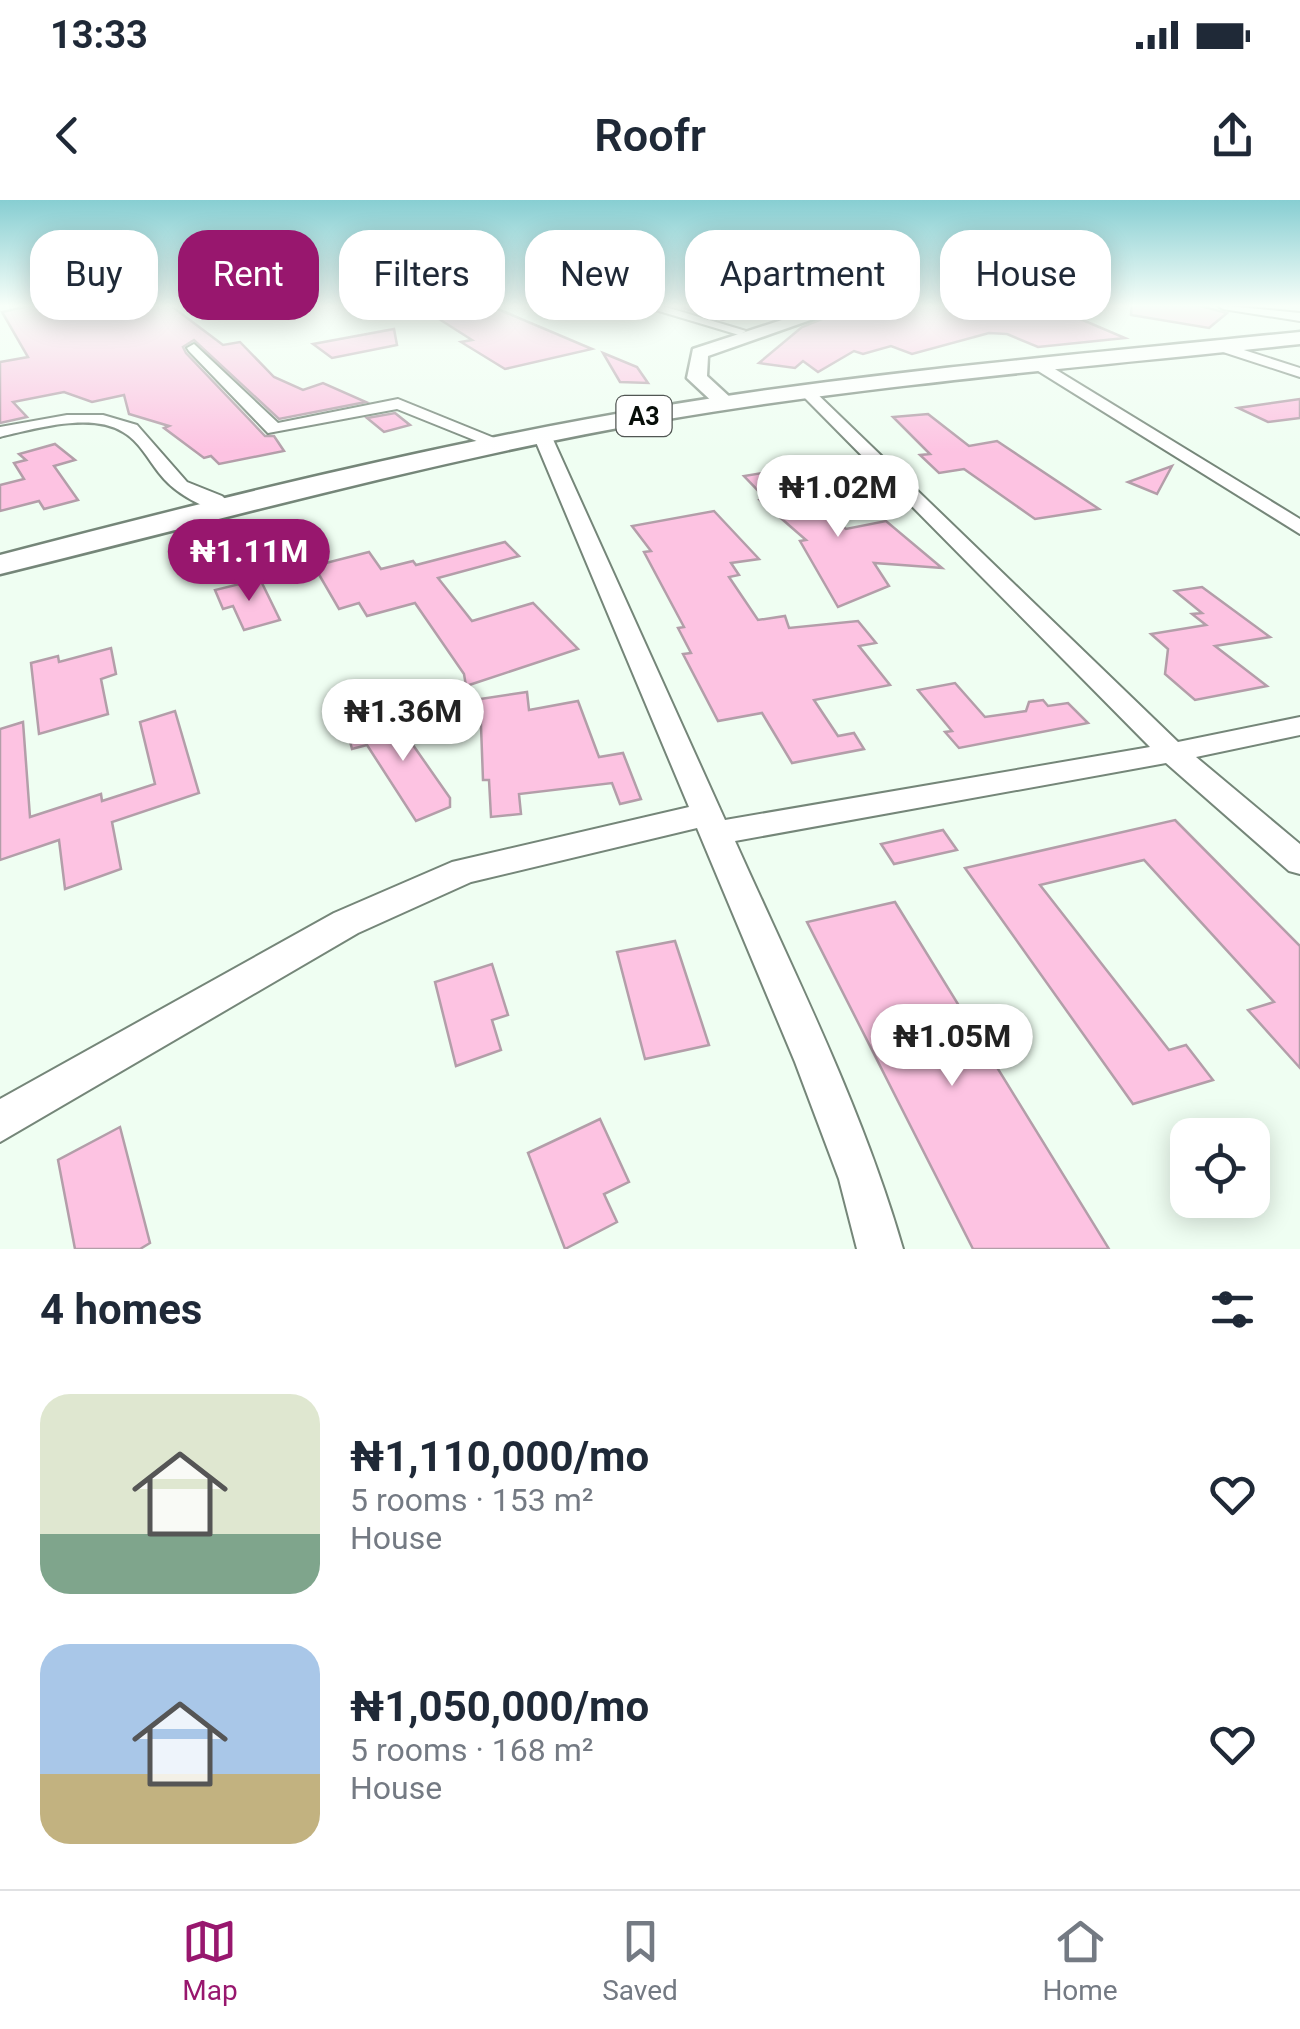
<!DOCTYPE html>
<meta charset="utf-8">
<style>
body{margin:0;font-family:Roboto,sans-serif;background:#f6f6f7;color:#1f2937;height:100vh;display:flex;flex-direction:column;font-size:38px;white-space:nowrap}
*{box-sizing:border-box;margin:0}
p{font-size:32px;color:#747a83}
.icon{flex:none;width:55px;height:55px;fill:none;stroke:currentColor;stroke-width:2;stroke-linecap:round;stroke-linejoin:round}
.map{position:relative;height:1049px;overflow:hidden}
.details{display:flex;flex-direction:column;background:#fff;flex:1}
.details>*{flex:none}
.hud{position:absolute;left:30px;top:30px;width:1240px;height:90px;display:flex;gap:20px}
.tools{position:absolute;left:1170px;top:918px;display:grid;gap:20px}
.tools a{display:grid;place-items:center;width:100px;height:100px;border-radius:20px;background:#fff;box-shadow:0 5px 25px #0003;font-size:50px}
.price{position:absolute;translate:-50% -85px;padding:0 22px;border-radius:35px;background:#fff;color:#222;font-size:32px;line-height:65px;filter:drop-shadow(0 2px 5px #0008)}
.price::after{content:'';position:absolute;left:50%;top:60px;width:30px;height:22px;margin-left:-15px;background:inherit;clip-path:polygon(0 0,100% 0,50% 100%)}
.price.on{background:#98176e;color:#fff}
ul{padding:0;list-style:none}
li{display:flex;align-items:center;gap:30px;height:250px;padding:0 40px}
li span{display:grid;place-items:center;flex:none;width:280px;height:200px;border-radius:30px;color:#555}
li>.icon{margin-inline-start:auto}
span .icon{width:120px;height:120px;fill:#fffc;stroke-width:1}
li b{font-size:42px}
h2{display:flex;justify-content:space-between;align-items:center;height:120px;padding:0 40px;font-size:42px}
.tag{padding:0 35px;border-radius:30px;background:#fff;box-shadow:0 5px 25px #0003;font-size:35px;line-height:90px}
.tag.on{background:#98176e;color:#fff}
.status{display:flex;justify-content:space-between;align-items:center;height:70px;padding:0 50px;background:#fff;direction:ltr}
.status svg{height:28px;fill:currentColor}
header{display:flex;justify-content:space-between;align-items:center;height:130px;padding:0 40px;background:#fff;font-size:45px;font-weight:600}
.menu{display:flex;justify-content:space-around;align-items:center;height:140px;border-top:2px solid #e0e1e3;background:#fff;font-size:28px;color:#747a83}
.menu a{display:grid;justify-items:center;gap:5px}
.menu .on{color:#98176e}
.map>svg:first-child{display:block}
</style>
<div class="status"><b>13:33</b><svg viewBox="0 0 49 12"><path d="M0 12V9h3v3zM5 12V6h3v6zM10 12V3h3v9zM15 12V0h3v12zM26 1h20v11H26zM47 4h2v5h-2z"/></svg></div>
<header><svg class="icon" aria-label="back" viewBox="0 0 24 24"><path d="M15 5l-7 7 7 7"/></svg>Roofr<svg class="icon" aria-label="share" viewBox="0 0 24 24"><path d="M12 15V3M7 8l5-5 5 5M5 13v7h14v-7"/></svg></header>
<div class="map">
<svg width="1300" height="1049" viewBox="0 0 1300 1049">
<rect width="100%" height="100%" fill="#effef2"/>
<g fill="#fdc3e2" stroke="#b39ea9" stroke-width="2.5">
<polygon points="33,105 110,105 111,109 170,105 223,145 240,142 274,177 303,190 323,183 366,202 279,219 194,140 183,147 186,153 265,236 274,236 284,251 219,264 211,256 204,258 164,228 169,226 129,214 124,195 92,202 64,192 13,202 27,217 0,223 0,162 28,157 2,112"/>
<polygon points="686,105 708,105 743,113 723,120 679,107"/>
<polygon points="857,105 1013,105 1071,115 1125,138 1038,147 1007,134 989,133 912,154 891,146 863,154 854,151 818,172 803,161 795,168 759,163 802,127"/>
<polygon points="1132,105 1197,105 1227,113 1209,128 1131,115"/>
<polygon points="493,107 592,149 505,169 461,142 472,140 436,117"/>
<polygon points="394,129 397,145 332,158 313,144"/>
<polygon points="603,153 637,167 648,183 620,182"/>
<polygon points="1300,199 1300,218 1268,222 1238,208"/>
<polygon points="395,213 410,225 384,232 367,218"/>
<polygon points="928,214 969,246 997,241 1099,309 1035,319 964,269 939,273 920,255 930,254 893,217"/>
<polygon points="55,244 75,260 54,266 78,300 44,309 39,301 0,311 0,285 24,279 14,263 26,260 19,254"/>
<polygon points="1172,266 1157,294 1128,282"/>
<polygon points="793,268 811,284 793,287 846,329 886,321 942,368 874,363 889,386 838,407 800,341 806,340 760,300 766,299 744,276"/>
<polygon points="714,311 759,359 731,363 739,375 729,377 758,420 785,416 789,428 858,421 876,443 859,446 890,485 814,500 838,536 854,533 864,549 792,563 762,513 718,521 683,454 691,453 678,428 684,427 644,352 651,351 632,326"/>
<polygon points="505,342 519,356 438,378 472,421 533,403 578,449 466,486 464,474 415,403 367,416 359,403 339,409 314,366 369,352 381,369 413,361 416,365"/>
<polygon points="260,379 280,420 244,430 233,406 223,409 215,390"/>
<polygon points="1202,387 1270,437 1215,446 1267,486 1195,500 1165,474 1168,449 1151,434 1206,425 1192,414 1202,413 1175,391"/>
<polygon points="111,448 116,474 101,479 108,514 39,534 31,463 58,456 59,462"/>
<polygon points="955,483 985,517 1026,511 1029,502 1043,500 1048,506 1068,503 1088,523 959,548 945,532 952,531 918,490"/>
<polygon points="527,492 529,510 578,501 599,557 623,553 641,599 620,604 612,583 519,594 521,614 491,617 489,580 483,580 480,499"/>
<polygon points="175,511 199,593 112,622 121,669 65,689 59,640 0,660 0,529 23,522 30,617 101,594 102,601 155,584 140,522"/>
<polygon points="416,513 422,532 406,535 450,598 450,607 416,621 367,545 352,549 347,530"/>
<polygon points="1175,620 1300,746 1300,868 1248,810 1274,802 1144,660 1040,685 1169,850 1186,845 1213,880 1133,904 965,668"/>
<polygon points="943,630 957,650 894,664 881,644"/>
<polygon points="895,702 1109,1049 973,1049 807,722"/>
<polygon points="675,741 709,845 645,859 617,752"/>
<polygon points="492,764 508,815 492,820 501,850 456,866 435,782"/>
<polygon points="600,919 629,982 604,994 617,1022 565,1049 528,953"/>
<polygon points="120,927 150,1043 140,1049 75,1049 58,960"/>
</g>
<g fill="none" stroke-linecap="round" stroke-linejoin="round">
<defs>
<g id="minor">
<polygon points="639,105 659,105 746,131 739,135"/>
<polygon points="1217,105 1300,113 1300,121 1223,109"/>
<polygon points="1222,143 1300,168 1300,177 1217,150 1215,147"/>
<polygon points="194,144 278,223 398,199 509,244 494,248 397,209 268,233 189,151 187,148"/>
<polygon points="1035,163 1045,163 1300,319 1300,334 1035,169"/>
<path d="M 802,189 L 812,189 L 1178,542 L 1300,517 L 1300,535 L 1196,557 L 1300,644 L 1300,674 L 1289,671 L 1166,563 L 735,641 C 795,775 862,907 903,1049 L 857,1049 L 839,979 L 795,862 L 697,628 L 471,682 L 358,733 L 0,942 L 0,899 L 334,713 L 452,662 L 689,607 L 533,235 L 536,231 L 551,235 L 725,620 L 1150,547 L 802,195 Z"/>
<path d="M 67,215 L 103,215 L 137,225 L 187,282 L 222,296 L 234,307 L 224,313 C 200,306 175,294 159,273 C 148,259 139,241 123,232 C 91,212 34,229 0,237 L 0,227 Z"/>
</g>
<polygon id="major" points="828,105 853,105 708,156 707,176 732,199 732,207 718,207 687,178 693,149"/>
<path id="highway" d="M 1300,132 L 1300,144 C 1087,167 873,184 662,220 C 438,259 220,320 0,374 L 0,355 C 219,298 439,243 663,206 C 874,171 1087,154 1300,132 Z"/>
</defs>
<use href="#minor" stroke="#758679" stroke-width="4"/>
<use href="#major" stroke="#758679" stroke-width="5"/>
<use href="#highway" stroke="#758679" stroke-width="5"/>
<use href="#minor" fill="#fff" fill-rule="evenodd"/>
<use href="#major" fill="#fff" fill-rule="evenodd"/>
<use href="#highway" fill="#fff" fill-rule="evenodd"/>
</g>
<linearGradient id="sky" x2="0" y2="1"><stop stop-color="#87ced2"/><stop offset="0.42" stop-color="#f8fff9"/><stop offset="1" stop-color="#f8fff9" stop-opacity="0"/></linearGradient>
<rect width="1300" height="252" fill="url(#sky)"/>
<g text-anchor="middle" stroke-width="8" stroke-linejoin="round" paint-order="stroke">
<rect fill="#fff" stroke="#515653" stroke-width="2.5" x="616.5" y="196" width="55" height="40" rx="8"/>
<g font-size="25" font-weight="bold" fill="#070e09">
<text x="644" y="225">A3</text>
</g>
</g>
</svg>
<div class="tools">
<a><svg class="icon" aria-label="locate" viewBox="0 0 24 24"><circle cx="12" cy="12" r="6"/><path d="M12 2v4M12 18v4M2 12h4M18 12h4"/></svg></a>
</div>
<b class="price" style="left:838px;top:340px">₦1.02M</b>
<b class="price on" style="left:249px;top:404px">₦1.11M</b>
<b class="price" style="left:403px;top:564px">₦1.36M</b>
<b class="price" style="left:952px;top:889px">₦1.05M</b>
<div class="hud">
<a class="tag">Buy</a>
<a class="tag on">Rent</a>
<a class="tag">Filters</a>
<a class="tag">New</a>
<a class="tag">Apartment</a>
<a class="tag">House</a>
</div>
</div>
<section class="details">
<h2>4 homes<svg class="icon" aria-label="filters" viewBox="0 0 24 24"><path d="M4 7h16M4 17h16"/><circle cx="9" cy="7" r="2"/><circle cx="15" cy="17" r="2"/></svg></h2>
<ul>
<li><span style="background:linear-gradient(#dfe7d0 70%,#7fa58c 0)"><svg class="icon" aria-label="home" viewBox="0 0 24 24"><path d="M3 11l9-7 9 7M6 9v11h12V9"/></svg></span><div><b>₦1,110,000/mo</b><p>5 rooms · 153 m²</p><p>House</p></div><svg class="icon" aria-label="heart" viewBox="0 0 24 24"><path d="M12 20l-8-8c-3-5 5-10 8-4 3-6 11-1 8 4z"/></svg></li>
<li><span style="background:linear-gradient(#a9c7e8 65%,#c2b280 0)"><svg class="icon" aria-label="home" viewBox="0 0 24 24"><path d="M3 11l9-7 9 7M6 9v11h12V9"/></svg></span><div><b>₦1,050,000/mo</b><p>5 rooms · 168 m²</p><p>House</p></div><svg class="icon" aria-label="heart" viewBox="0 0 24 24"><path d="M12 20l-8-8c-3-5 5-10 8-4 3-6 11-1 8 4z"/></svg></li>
</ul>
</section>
<nav class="menu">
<a class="on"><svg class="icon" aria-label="map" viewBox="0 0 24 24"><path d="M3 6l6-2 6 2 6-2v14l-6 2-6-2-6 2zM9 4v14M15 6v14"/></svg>Map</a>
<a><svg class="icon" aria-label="saved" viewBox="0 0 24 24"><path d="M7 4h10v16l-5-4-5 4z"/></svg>Saved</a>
<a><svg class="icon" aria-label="home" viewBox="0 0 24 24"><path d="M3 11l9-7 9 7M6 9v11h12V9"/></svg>Home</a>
</nav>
